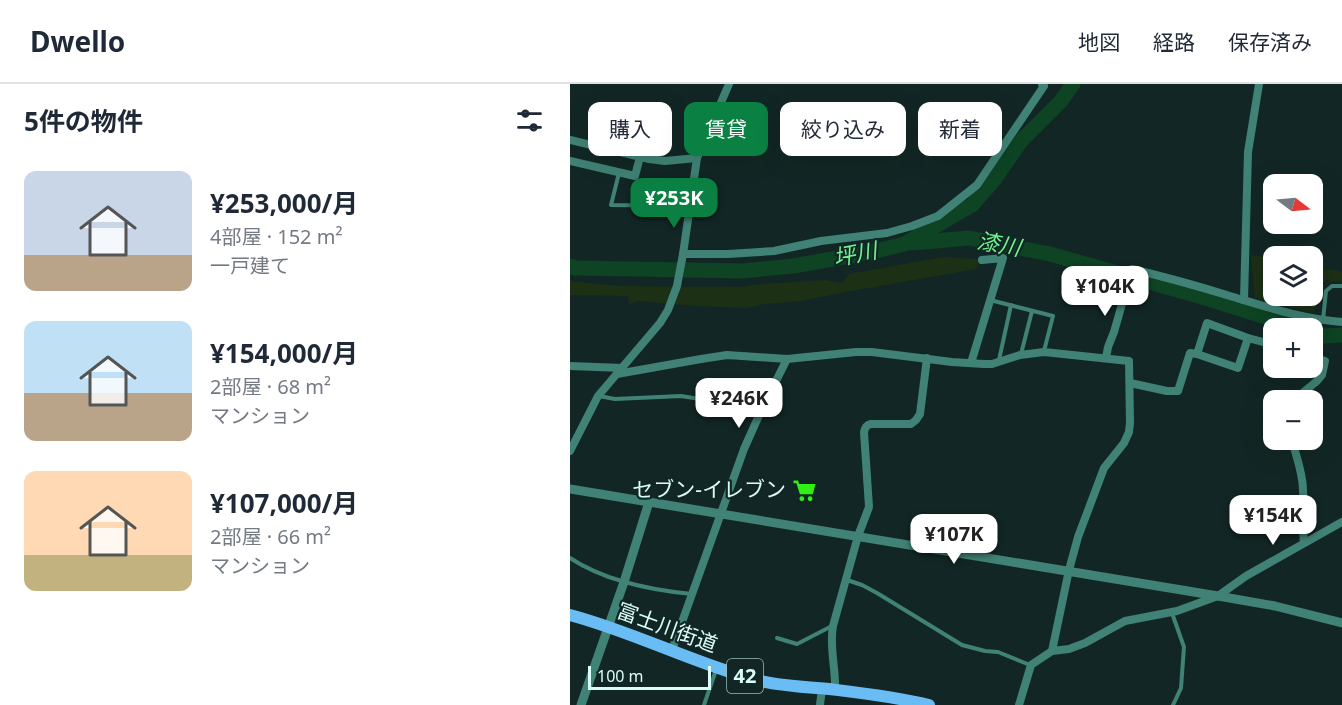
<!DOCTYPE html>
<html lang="ja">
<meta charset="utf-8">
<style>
body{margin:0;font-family:"Noto Sans","Noto Sans JP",sans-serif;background:#f2f2f3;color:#1f2937;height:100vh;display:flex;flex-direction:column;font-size:22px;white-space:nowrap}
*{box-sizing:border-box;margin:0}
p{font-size:20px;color:#747a83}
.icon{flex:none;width:33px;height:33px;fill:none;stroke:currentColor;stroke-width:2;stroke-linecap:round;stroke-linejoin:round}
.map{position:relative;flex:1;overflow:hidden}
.sheet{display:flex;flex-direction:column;background:#fff;width:570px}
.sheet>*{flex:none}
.guide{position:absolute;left:18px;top:18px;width:570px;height:54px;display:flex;gap:12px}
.needle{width:39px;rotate:106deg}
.fabs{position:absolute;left:693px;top:90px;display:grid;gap:12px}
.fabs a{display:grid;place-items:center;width:60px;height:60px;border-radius:12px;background:#fff;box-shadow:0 6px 24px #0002;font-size:30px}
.scale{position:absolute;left:18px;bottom:15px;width:123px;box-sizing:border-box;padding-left:6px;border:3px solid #dafcf8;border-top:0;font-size:16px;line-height:21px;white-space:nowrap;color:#dafcf8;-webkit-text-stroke:4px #122725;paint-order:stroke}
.price{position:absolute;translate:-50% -51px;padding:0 14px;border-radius:12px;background:#fff;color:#222;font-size:20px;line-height:39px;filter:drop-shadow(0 2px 3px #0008)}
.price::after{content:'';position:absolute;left:50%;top:36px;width:18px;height:14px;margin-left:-9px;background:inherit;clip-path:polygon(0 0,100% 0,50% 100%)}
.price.current{background:#0b8043;color:#fff}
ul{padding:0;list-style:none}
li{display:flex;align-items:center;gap:18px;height:150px;padding:0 24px}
li span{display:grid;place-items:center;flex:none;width:168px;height:120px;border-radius:12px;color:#555}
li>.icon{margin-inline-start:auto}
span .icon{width:72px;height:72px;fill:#fffc;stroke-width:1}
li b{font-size:26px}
h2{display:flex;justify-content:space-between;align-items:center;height:72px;padding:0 24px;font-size:26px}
.tag{padding:0 21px;border-radius:12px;background:#fff;box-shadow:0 6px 24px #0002;font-size:21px;line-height:54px}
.tag.current{background:#0b8043;color:#fff}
header{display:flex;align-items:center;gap:36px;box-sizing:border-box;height:84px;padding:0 30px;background:#fff;border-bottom:2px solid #e0e1e3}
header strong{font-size:28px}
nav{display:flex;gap:33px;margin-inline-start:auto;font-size:21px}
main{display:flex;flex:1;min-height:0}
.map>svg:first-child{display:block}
</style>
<header>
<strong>Dwello</strong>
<nav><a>地図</a><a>経路</a><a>保存済み</a></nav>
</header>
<main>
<section class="sheet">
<h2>5件の物件<svg class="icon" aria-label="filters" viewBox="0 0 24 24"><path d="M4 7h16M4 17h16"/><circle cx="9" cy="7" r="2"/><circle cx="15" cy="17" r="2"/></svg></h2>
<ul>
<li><span style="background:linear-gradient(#c9d6e8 70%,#b9a48a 0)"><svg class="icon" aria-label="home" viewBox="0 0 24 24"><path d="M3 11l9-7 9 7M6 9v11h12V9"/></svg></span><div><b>¥253,000/月</b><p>4部屋 · 152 m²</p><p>一戸建て</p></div></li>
<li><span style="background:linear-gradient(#bfe0f5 60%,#b9a48a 0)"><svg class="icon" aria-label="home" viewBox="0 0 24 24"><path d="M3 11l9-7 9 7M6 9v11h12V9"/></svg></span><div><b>¥154,000/月</b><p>2部屋 · 68 m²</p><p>マンション</p></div></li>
<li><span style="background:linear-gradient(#ffd9b3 70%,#c2b280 0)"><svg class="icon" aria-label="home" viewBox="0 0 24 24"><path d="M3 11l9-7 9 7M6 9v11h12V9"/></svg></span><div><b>¥107,000/月</b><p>2部屋 · 66 m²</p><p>マンション</p></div></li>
</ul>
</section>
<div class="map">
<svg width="772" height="621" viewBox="0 0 772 621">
<rect width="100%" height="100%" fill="#122725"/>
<g fill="#1c3015">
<polygon points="681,171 703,174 704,212 742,212 743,185 764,186 772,188 772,198 755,196 749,204 746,222 743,229 685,214"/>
<path d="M 373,173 L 407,175 L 409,179 L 406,185 L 270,209 L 232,217 L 194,220 L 177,224 L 127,222 L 68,217 L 64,218 L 61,220 L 59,219 L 58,212 L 0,211 L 0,197 C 58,205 116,202 175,203 L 182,201 L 255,196 L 272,199 L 279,190 Z"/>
</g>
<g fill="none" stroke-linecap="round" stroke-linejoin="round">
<g stroke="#0e4324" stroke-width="15">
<polyline points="343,159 399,154 480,170 639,215 730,244"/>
<polyline points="0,182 5,184 172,187 223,182 302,168 334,160 402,121 424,96 451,57 491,17 503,0"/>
<polyline points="742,248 754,252 772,251"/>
</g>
<g stroke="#408275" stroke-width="4">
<polyline points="49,89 41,121 119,122"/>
<polyline points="420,216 483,232 474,267"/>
<polyline points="753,236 756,207 762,202 772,202"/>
<polyline points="451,270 462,227"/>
<polyline points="429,276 441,221"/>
<polyline points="29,312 45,315 111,312 130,315"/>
<path d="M 0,474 C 35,497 80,506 122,510"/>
<polyline points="277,496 292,501 307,509 392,561 415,567 428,568 460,581"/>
<polyline points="602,529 614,563 611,604 603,621"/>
<polyline points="207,554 227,560 262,542"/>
<polyline points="134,621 146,586"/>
</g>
<g stroke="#408275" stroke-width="8">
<polyline points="0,56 79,75 95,77 127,74"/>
<polyline points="0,77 65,92 70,73"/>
<polyline points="113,170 158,170 204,167 251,157 317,149 342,142 368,132 407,101 474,2 472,0"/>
<polyline points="674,216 678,68 689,0"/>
<polyline points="627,270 668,284 678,254 704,261"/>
<path d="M 536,274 L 538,263 L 544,248 L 562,185 C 595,193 628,202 660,212 C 697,223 733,235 772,238"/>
<polyline points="401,279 433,174 412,176"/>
<polyline points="0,282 53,284"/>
<polyline points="47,290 131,275 157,271 217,275 286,268 302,268 382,278 414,280 422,280 450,271 474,268 559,277 560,339 559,348 554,359 534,384 508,453 499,486 482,567 461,581 449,621"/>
<polyline points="560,299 597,307 608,307 620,269 627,270 637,239 678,254"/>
<polyline points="724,316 747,297 752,291 755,277 742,273"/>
<path d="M 722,356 C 726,372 733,389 733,406 C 734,424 732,441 734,459"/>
<polyline points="0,367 28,312 90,239 98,226 107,202 113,170 127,74 159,0"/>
<polyline points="102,566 174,365 191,327 217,275"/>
<polyline points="482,567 499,565 515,559 555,537 607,527 648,512 676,492 772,438"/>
<path d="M 265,606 C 266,585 259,562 263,542 L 288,452 L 299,423 L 294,348 C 295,344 296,341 301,340 L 341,340 L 346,336 L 350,330 L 357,274"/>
<polyline points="250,621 252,605"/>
</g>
<g stroke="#408275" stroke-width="9">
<polyline points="0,405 648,512 705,522 772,539"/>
<polyline points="11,621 54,498 79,418"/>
</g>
<path stroke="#69bdf4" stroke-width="12" d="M 0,531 C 64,548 123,579 186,596 C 210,602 235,603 259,605 C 292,609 327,613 359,621"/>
</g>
<defs>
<symbol id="supermarket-bare" viewBox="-9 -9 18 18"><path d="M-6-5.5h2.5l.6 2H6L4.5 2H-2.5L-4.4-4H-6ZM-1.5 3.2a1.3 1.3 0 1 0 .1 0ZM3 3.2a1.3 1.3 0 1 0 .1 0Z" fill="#31ee14" stroke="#122725" stroke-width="2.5" paint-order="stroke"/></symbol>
</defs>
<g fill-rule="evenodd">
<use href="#supermarket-bare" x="218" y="390" width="33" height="33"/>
</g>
<g text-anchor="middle" stroke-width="4.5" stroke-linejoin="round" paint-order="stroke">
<rect fill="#122725" stroke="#9ebcb9" stroke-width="1.5" x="157" y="575" width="36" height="34" rx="4.5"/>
<g font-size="20" font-weight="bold" fill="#dafcf8">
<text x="175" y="599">42</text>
</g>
<g font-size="21" fill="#dafcf8" stroke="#122725" text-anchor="end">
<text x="216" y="413">セブン-イレブン</text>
</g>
<g font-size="21" fill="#dafcf8" stroke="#122725">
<text transform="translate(97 544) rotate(20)" y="7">富士川街道</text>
</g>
<g font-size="22" font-style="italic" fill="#6ff58e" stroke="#122725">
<text transform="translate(429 160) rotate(10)" y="8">漆川</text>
<text transform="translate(285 170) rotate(-11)" y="8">坪川</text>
</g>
</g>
</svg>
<div class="fabs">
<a><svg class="needle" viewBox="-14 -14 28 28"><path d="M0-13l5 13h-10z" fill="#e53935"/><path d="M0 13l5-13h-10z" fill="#747a83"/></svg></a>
<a><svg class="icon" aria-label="layers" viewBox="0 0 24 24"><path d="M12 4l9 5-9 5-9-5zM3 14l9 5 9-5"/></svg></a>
<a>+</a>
<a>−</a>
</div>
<div class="scale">100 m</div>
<b class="price current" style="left:104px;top:145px">¥253K</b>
<b class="price" style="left:535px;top:233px">¥104K</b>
<b class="price" style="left:169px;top:345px">¥246K</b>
<b class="price" style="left:703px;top:462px">¥154K</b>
<b class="price" style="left:384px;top:481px">¥107K</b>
<div class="guide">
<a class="tag">購入</a>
<a class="tag current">賃貸</a>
<a class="tag">絞り込み</a>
<a class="tag">新着</a>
</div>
</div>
</main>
